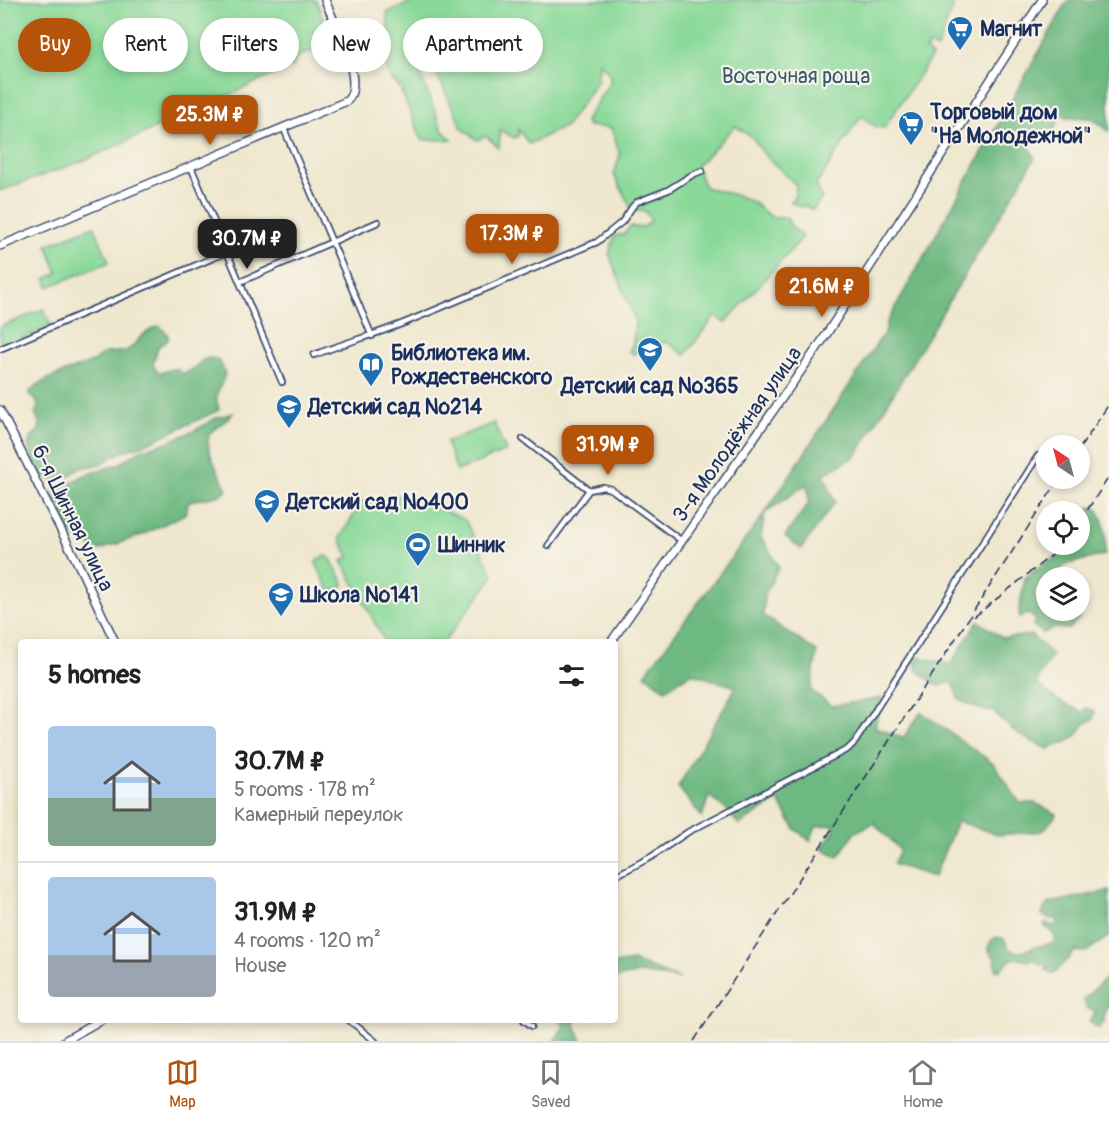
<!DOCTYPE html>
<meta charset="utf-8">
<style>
body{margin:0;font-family:Pangolin,sans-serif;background:#f6f6f6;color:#222;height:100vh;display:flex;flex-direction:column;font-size:22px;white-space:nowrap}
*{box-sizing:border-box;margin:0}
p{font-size:20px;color:#767676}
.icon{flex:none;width:33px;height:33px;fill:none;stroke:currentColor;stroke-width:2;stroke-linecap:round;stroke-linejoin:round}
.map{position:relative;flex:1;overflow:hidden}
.side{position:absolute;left:18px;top:639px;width:600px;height:384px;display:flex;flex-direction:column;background:#fff;border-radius:6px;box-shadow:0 3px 9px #0003}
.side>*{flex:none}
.top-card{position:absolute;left:18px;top:18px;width:600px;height:54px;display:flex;gap:12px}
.needle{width:39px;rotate:324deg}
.buttons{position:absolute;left:1036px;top:435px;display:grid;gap:12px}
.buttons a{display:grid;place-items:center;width:54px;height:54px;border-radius:50%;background:#fff;box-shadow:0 3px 9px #0003;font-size:30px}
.price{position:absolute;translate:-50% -51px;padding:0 14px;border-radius:12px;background:#b45309;color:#fff;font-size:20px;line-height:39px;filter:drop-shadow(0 2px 3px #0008)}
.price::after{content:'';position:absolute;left:50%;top:36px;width:18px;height:14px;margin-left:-9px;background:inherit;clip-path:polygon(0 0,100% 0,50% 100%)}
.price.current{background:#222;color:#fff}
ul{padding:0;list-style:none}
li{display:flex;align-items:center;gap:18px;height:150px;padding:0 30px}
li+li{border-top:2px solid #e0e0e0}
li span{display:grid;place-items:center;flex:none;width:168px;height:120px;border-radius:6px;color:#555}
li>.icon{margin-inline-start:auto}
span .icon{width:72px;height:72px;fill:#fffc;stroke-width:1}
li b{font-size:26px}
h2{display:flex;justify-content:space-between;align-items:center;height:72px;padding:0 30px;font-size:26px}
.tag{padding:0 21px;border-radius:27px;background:#fff;box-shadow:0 3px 9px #0003;font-size:21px;line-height:54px}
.tag.current{background:#b45309;color:#fff}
.tab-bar{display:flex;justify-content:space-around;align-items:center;height:84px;border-top:2px solid #e0e0e0;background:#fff;font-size:16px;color:#767676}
.tab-bar a{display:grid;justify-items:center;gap:3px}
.tab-bar .current{color:#b45309}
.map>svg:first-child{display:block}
</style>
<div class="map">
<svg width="1109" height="1041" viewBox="0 0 1109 1041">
<rect width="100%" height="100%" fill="#f7f3e8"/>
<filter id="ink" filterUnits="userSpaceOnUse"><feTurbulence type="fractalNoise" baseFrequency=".0167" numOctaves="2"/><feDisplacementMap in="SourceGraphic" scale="12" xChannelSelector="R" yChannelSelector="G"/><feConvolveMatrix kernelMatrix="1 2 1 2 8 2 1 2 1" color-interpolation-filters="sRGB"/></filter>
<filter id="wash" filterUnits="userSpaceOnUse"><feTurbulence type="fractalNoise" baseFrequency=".008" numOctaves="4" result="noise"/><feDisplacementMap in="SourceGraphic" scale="24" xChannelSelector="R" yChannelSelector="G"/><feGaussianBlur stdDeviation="1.35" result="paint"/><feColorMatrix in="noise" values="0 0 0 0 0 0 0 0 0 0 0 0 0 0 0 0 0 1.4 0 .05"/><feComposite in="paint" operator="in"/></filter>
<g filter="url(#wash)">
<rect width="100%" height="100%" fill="#efe7ce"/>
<g fill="#89d999" stroke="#52847c" stroke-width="1.5">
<polygon points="0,0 316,0 332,43 296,57 293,66 85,160 0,191"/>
<path d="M 415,0 L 951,0 L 953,7 L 937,49 L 929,45 L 926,50 L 932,56 L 884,128 L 874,126 L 861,116 L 816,185 L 822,198 L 813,210 L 805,206 L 800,207 L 791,202 L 795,196 L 796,185 L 764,154 L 752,137 L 735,126 L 696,167 L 705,187 C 718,191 740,195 752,202 C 765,209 767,222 786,217 L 791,226 L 803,237 L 725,323 L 715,316 L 685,355 L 667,342 L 645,346 L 634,354 L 629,351 L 633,344 L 635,320 L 609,254 L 615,236 L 624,234 L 631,226 C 640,229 644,228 651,220 L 646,212 L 632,210 L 614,175 L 620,155 L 611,128 L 588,126 L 585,121 L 610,82 L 610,74 L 599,62 L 598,80 L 566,126 L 529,144 L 518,129 L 518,136 L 514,138 L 500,130 L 499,148 L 486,136 L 477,140 L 462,128 L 436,72 L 420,74 L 443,131 L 452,140 L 422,140 L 400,88 L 390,78 L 378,42 L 389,34 L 387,13 Z"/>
<polygon points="94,226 109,262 48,287 45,279 58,273 47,245"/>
<polygon points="44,309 51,326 0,348 0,327"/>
<polygon points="494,423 506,451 457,471 446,442"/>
<polygon points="407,494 465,520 494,576 444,642 385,642 342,561 349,557 340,538 362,501"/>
<polygon points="325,556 330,558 344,584 342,587 333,592 329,590 316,564 317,560"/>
</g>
<g fill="#6eb981" stroke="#447470" stroke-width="1.5">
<polygon points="1068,0 1109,0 1109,131 1091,118 1066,117 1052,107 1058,124 1050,135 1033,129 1024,136 1035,158 856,456 824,474 835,502 801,549 785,536 809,503 807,484 765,513 761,537 779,567 765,594 763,615 817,652 811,690 832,706 882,698 875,727 903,738 921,712 994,764 1020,803 1035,803 1057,814 1043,831 998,835 957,821 934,877 893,864 900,850 874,823 854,833 838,857 822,848 834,831 834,825 816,826 810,841 795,829 778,800 739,825 727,810 709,796 702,817 678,787 736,687 691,673 665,690 645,674 765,513 886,330 886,324"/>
<path d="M 159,326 L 168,334 L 168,340 L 158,347 L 153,364 L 156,370 L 160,373 L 172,369 L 178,369 L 181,373 C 199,373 196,354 217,359 C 232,377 221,378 217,395 C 216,400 218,405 219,410 L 139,447 C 121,449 117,456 101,463 C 94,467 85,466 79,469 C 74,472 71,475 67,478 C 48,487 35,469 30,453 C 26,441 30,437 39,430 L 40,424 L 35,413 L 38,408 L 37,402 L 29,394 C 36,379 79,368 95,361 C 102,349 113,354 125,351 C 132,349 135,344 139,339 C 144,333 152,329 159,326 Z"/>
<path d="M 233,413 C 227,421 218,425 211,432 C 200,444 222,477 227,490 L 218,496 L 189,501 L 185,514 L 142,535 L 100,550 L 94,549 C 87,543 81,541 74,535 C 60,526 58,507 53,492 L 85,475 L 119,464 L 139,451 L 167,442 L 194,431 L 216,418 Z"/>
<path d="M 1090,507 L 1097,509 C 1107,525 1106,537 1105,555 L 1064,565 L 1057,577 L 1047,578 L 1047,586 L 1039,585 L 1033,595 L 1047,598 L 1047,610 L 1060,611 L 1063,621 L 1079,618 L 1069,629 L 1054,628 L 1043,633 L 1033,626 L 1036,620 L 1029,614 L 1020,617 L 1019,610 L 1025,578 L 1042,565 L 1054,559 L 1067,545 L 1080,544 L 1080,526 Z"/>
<path d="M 978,621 L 1003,638 L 1031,635 L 1052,655 L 1036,683 L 1059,701 L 1082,712 L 1087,708 L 1095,712 L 1093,719 C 1079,726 1084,727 1076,736 C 1070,743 1056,745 1048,749 C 1025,740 1010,730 993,711 L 981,710 L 958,699 L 953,682 L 939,686 L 917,671 L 915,661 L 919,657 L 951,664 Z"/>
<path d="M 1109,891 L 1109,936 L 1086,952 L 1075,951 C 1066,960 1062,969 1051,974 L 1045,969 L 1048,967 L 1045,964 L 1041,965 L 1035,960 L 1028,961 L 1016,958 L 1009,961 L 999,971 L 996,970 L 995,959 L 988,949 C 989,943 992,939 997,937 L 1004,939 L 1009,949 C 1024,957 1025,948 1038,946 C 1044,945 1049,944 1054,943 C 1058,933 1048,931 1044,925 L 1047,923 L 1054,926 L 1059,922 L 1057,920 L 1045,917 L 1042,914 L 1045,907 L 1050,903 Z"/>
<polygon points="633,961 680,979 640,973 615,978 615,964"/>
<polygon points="1109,978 1109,1004 1104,1016 1104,1023 1098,1028 1089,1021 1096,1013 1086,1007 1084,999 1105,979"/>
<polygon points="560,1020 576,1020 575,1025 582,1041 554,1041 564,1026"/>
</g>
</g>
<g filter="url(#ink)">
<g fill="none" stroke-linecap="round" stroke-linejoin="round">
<defs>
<g id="street">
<polyline points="284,129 372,336"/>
<polyline points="191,167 282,382"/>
<polyline points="240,282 378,222"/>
<polyline points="0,349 227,252"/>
<path d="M 314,355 C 344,343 374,335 404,323 L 597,242 L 622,222 L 633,206 L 637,202 L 668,190 L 692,175 L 702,171"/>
<polyline points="523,439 589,490"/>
<polyline points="548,546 589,490 603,487 611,489 682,541"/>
<polyline points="615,876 651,857 688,832 848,749 855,742 1038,456"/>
<polyline points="349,1020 375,1041"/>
<polyline points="524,1020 532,1026"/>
</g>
<g id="secondary">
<path d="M 0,246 L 347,101 C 366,82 334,23 325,0"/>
<polyline points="0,410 80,568 115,642"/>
<polyline points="611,642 822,341 1042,0"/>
<polyline points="64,1041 101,1020"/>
</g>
</defs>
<use href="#street" stroke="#3b4b6f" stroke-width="8"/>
<use href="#secondary" stroke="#3b4b6f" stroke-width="10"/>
<use href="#street" stroke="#fff" stroke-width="4.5"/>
<use href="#secondary" stroke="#fff" stroke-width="7"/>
<g stroke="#1b2f5e" stroke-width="1.5" stroke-dasharray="9 4.5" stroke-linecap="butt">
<polyline points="1080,448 1109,404"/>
<polyline points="1080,521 1109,477"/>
<polyline points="974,617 1053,554 1062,544"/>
<polyline points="694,1041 1060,478"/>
</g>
</g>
</g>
<defs>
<symbol id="supermarket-pin" viewBox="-11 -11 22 30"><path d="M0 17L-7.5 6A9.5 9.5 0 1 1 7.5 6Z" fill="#1f6fb2" stroke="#f7f3e8"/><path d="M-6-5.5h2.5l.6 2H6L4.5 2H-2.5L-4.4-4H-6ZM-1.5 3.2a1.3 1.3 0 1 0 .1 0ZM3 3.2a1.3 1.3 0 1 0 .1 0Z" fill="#fff"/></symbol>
<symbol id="school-pin" viewBox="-11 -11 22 30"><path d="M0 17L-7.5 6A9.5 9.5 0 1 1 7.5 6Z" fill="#1f6fb2" stroke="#f7f3e8"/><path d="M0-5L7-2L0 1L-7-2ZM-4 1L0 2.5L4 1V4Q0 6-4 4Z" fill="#fff"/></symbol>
<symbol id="library-pin" viewBox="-11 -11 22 30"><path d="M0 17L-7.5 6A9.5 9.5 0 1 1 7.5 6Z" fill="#1f6fb2" stroke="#f7f3e8"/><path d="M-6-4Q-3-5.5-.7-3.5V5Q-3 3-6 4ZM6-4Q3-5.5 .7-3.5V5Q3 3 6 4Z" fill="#fff"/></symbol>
<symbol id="stadium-pin" viewBox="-11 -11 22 30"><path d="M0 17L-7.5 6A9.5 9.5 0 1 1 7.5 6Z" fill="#1f6fb2" stroke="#f7f3e8"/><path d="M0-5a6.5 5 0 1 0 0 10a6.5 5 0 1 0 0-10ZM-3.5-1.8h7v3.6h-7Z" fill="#fff"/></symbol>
</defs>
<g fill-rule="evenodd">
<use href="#supermarket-pin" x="945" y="14" width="30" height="40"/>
<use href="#supermarket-pin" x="896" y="109" width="30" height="40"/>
<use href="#school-pin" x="635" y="335" width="30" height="40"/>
<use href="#library-pin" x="356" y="350" width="30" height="40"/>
<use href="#school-pin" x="274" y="392" width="30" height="40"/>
<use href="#school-pin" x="252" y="487" width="30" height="40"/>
<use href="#stadium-pin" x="403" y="530" width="30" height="40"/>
<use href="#school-pin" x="266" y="580" width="30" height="40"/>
</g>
<g text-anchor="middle" stroke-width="4.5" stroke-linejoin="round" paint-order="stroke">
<g font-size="21" font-weight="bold" fill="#1b2f5e" stroke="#f7f3e8" text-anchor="start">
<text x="980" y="36">Магнит</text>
<text x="930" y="119">Торговый дом<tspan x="930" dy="24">"На Молодежной"</tspan></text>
<text x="391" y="360">Библиотека им.<tspan x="391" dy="24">Рождественского</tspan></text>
<text x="650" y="393" text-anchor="middle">Детский сад №365</text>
<text x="308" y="414">Детский сад №214</text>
<text x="286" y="509">Детский сад №400</text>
<text x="438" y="552">Шинник</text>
<text x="300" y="602">Школа №141</text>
</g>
<g font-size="21" fill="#365a6d" stroke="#f7f3e8">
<text x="796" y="83">Восточная роща</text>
</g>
<g font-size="21" fill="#1b2f5e" stroke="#f7f3e8">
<text transform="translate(737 434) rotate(-55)" y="7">3-я Молодёжная улица</text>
<text transform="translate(73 518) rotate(64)" y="7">6-я Шинная улица</text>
</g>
</g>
</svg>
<div class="buttons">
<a><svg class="needle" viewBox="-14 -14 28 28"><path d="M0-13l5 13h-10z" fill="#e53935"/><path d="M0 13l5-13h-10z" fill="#767676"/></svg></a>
<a><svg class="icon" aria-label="locate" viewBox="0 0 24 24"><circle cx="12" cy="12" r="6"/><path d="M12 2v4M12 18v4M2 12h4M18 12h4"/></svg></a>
<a><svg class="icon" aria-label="layers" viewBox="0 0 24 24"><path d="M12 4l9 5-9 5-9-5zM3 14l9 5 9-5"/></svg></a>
</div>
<b class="price" style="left:210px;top:146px">25.3M ₽</b>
<b class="price" style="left:512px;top:265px">17.3M ₽</b>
<b class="price current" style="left:247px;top:270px">30.7M ₽</b>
<b class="price" style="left:822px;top:318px">21.6M ₽</b>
<b class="price" style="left:608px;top:476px">31.9M ₽</b>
<div class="top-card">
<a class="tag current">Buy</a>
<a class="tag">Rent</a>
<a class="tag">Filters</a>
<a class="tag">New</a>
<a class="tag">Apartment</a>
</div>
<section class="side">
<h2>5 homes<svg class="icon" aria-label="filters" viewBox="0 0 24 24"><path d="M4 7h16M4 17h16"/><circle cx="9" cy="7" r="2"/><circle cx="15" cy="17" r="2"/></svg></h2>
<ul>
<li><span style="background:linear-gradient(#a9c7e8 60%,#7fa58c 0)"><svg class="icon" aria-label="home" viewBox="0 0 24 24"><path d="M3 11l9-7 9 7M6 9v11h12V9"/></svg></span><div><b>30.7M ₽</b><p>5 rooms · 178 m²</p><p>Камерный переулок</p></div></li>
<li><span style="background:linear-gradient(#a9c7e8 65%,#9aa5b1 0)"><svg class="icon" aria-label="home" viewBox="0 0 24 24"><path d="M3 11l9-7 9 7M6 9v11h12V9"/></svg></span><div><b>31.9M ₽</b><p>4 rooms · 120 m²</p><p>House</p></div></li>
</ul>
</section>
</div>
<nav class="tab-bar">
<a class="current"><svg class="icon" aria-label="map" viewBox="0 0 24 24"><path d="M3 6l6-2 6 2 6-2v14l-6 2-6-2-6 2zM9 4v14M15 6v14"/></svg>Map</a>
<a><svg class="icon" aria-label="saved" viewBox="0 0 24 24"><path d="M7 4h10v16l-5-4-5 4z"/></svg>Saved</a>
<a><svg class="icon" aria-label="home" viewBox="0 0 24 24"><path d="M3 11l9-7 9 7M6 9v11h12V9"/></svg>Home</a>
</nav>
